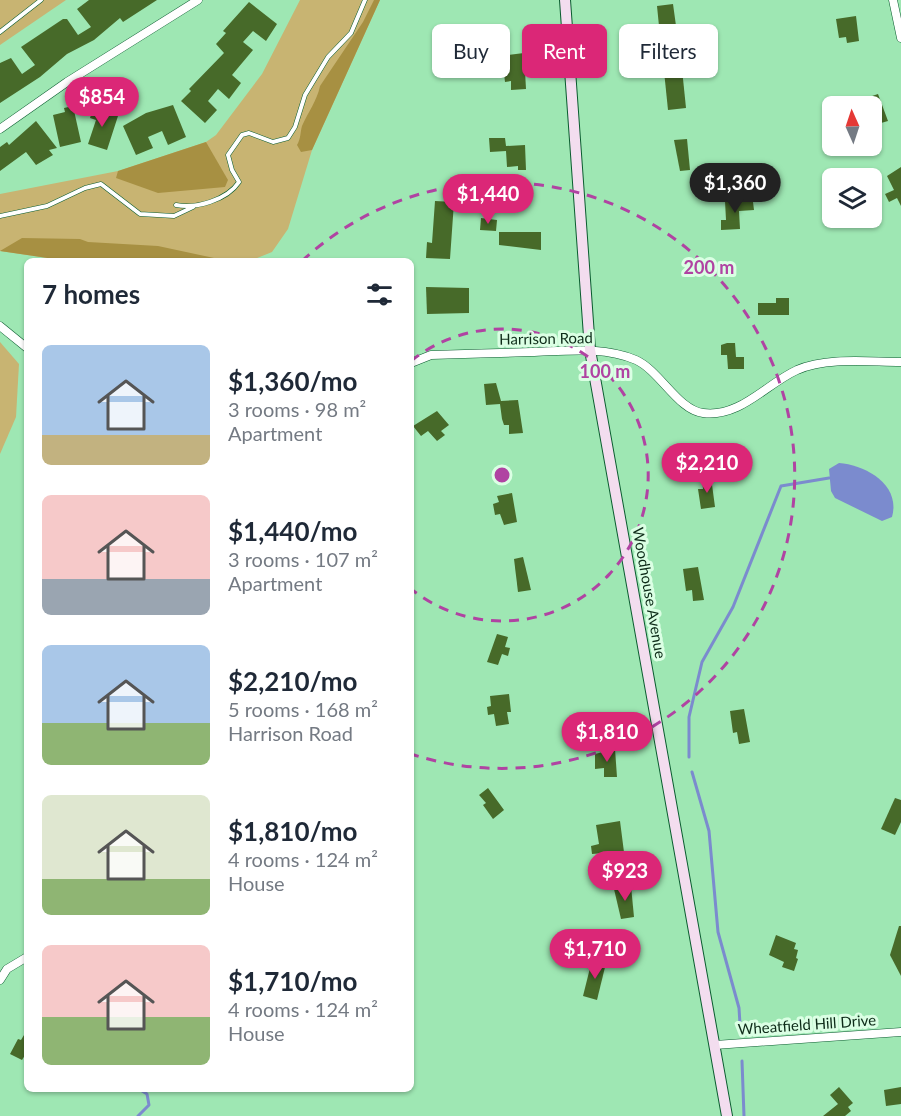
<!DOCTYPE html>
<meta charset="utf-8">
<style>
body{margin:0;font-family:Lato,sans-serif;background:#f6f6f7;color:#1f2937;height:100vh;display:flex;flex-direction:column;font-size:22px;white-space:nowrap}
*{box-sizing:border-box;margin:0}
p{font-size:20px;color:#747a83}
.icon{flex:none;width:33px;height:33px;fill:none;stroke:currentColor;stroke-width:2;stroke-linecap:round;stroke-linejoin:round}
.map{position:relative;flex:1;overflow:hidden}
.side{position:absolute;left:24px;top:258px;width:390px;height:834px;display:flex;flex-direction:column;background:#fff;border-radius:9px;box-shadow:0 2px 4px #0004}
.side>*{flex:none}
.top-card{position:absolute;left:432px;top:24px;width:378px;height:54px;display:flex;gap:12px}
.needle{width:39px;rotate:357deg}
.buttons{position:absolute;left:822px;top:96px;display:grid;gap:12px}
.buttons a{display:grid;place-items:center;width:60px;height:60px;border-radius:9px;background:#fff;box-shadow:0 2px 4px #0004;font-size:30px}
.price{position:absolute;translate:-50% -51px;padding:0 14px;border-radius:21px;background:#db2777;color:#fff;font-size:20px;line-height:39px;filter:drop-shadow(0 2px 3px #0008)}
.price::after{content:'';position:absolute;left:50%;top:36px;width:18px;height:14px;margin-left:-9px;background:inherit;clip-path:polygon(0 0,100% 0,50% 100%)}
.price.current{background:#222;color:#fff}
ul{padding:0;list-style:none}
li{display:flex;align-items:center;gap:18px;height:150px;padding:0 18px}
li span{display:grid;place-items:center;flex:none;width:168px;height:120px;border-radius:9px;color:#555}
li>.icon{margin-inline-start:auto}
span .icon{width:72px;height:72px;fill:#fffc;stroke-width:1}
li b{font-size:26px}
h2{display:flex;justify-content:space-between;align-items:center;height:72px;padding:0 18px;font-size:26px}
.pill{padding:0 21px;border-radius:9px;background:#fff;box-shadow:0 2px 4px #0004;font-size:21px;line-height:54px}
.pill.current{background:#db2777;color:#fff}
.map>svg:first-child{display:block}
</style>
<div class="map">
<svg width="901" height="1116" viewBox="0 0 901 1116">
<rect width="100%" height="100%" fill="#9ee7b3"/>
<g fill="#c8b472">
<polygon points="0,0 66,0 0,45"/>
<polygon points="300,0 380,0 312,150 288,229 272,252 250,261 68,261 0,251 0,194 118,171 206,142 216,135 262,74"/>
<polygon points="0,342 19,364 16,417 0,454"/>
</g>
<g fill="#a79042">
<path d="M 374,0 L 380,0 L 312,150 L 301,152 L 297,145 C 301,138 300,133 302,126 C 308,112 317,101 320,86 L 363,22 Z"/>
<polygon points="206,142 228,180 225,187 158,193 116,178 118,171"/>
<polygon points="22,238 80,239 88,242 158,246 228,261 68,261 0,251"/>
</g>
<path fill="#7b8bce" d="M 839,463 C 866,465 901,485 892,517 L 882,521 L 835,498 L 831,491 L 829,469 Z"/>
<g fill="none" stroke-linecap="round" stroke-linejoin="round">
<g stroke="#7b8bce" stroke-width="3">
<polyline points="689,757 689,717 702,662 733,607 781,486 829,478"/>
<polyline points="692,772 709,831 718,932 739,1008 740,1024"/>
<polyline points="742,1061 744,1116"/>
<polyline points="138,1116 149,1105 147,1094 139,1089"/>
</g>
</g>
<g fill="#476a29">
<polygon points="89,0 157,0 123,22 120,18 94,40 67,54 40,77 0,103 0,63 11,58 22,74 35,65 21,47 63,19 67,19 78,35 91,27 77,9"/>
<polygon points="249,2 277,24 266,41 253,31 243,42 253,50 232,75 241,83 229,99 218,89 208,101 217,110 205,123 181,101 191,91 189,89 224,53 216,44 226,33 223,31"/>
<polygon points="673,4 677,33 673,34 674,45 661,46 657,6"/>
<polygon points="856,16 859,41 847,43 846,37 839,38 836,19"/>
<polygon points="524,53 526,89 511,90 511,81 505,82 504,74 508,74 507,55"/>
<polygon points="682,69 686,108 668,110 664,71"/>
<polygon points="878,94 888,121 874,125 872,106 865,106 863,99"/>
<polygon points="173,105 186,137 168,145 162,131 148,137 153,148 136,155 123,126 146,113"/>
<polygon points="73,106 81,142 60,147 53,115 65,112 64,108"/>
<polygon points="94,106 118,116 107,150 88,144 96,120 90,118"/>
<polygon points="36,121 57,148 49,150 53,155 36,165 26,152 0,171 0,147 7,142 9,145"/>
<polygon points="489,138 505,138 506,146 525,145 526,170 518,170 518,166 507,167 506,151 490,152"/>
<polygon points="687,139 690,170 680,171 674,140"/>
<polygon points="901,167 901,206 897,198 889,202 885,194 894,190 887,176"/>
<polygon points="734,200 753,202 754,210 739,211 740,229 721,230 721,220 726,220 725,201"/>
<polygon points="435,201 454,202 450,259 426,258 427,242 432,243"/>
<polygon points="481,218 497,220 496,231 480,230"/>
<polygon points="499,232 541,232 541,250 499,245"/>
<polygon points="426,287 469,288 469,313 427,314"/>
<polygon points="776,298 789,298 789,315 758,315 758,303 776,303"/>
<polygon points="727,343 735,343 736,357 744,357 744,369 728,369 727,355 721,355 721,345"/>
<polygon points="496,383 501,401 518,400 523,433 509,434 509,425 504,425 502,419 500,404 486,405 484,384"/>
<polygon points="437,411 449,425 441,431 445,435 437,441 428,431 421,436 413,426"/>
<polygon points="711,477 715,507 701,509 698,489 703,489 702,478"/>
<polygon points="512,493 517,522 504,525 500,514 495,515 493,504 499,502 497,496"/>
<polygon points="523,557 531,590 518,592 514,559"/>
<polygon points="698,567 704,600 693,601 692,590 686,591 683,569"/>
<polygon points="497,634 508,637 505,647 510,648 508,656 502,654 498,665 487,662"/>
<polygon points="509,694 511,712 507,712 509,724 496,726 494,714 488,715 487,707 491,706 490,696"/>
<polygon points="744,709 750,742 739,744 737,732 733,733 730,711"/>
<polygon points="615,749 617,777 604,777 604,768 595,769 595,754"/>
<polygon points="488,788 504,810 493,819 483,805 486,803 479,795"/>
<polygon points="895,798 901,800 901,822 895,835 881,829"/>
<polygon points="620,821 625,860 605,859 604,853 592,854 591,846 599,844 596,825"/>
<polygon points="631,886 634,917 621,919 614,889"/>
<polygon points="899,926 901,926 901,976 890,955"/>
<polygon points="776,935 796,943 794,949 798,950 796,958 798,959 794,971 782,967 784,962 769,955"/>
<polygon points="592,960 606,963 597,1000 583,996"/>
<polygon points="27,1030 27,1052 22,1060 10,1054 18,1039 21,1040"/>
<polygon points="839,1087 853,1103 848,1107 851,1111 845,1116 823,1116 838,1104 830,1095"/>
<polygon points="901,1087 901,1104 886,1106 884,1090"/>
</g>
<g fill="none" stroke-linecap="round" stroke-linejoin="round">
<defs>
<g id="service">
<polyline points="0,32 41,0"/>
<path d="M 176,205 C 196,209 227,200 239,182 L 232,170 L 228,155 L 242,135 L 249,133 L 273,142 L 288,138 L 295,127 L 305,95 L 328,57 L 351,33 L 365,0"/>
<polyline points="0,216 47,206 85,188 101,184 140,214 174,216 193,207"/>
</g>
<g id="minor">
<polyline points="893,0 901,38"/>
<polyline points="0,129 67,82 198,0"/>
<polyline points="0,326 27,348"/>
<path d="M 411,363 L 431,355 C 464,354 498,353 531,352 C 565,351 604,346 636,360 C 660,371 678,410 703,413 C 740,418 766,384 797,370 C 828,357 868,362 901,362"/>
<polyline points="0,980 7,969 27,957"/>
<polyline points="715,1045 901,1032"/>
</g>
<polyline id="secondary" points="565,0 590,350 727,1116"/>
</defs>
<use href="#service" stroke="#0a5c2f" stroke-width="5"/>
<use href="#minor" stroke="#0a5c2f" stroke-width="9"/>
<use href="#secondary" stroke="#0a5c2f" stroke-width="12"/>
<use href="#service" stroke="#fff" stroke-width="4"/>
<use href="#minor" stroke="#fff" stroke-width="8"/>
<use href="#secondary" stroke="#f3ddef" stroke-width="10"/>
</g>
<g fill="none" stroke="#b043a2" stroke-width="3" stroke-dasharray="10 8">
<path d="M411 361A146 146 0 1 1 411 589"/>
<path d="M302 261A293 293 0 1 1 411 754"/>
</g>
<g text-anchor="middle" stroke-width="6" stroke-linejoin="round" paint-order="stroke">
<g font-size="15" fill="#0d2b18" stroke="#dbffe4">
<text transform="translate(546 339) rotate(-1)" y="5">Harrison Road</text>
<text transform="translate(649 593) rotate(80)" y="5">Woodhouse Avenue</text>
<text transform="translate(807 1025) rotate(-4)" y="5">Wheatfield Hill Drive</text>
</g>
</g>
<circle cx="502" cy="475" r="9" fill="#b043a2" stroke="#dbffe4" stroke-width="3"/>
<g font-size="18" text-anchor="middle" font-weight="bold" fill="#b043a2" stroke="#dbffe4" stroke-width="6" stroke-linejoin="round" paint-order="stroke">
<text x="709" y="274">200 m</text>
<text x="605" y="378">100 m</text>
</g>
</svg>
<div class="buttons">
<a><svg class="needle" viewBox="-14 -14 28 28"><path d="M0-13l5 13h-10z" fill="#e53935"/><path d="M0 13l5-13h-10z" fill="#747a83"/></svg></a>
<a><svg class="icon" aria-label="layers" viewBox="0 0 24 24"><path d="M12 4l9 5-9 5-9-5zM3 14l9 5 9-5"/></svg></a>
</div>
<b class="price" style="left:102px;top:128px">$854</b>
<b class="price current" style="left:735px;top:214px">$1,360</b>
<b class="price" style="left:488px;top:225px">$1,440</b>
<b class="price" style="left:707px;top:494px">$2,210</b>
<b class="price" style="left:607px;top:763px">$1,810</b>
<b class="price" style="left:625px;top:902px">$923</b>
<b class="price" style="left:595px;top:980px">$1,710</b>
<div class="top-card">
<a class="pill">Buy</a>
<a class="pill current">Rent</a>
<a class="pill">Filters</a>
</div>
<section class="side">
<h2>7 homes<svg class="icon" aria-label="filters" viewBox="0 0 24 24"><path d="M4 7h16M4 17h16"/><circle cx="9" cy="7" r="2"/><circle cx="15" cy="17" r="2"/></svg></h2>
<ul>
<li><span style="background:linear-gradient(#a9c7e8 75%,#c2b280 0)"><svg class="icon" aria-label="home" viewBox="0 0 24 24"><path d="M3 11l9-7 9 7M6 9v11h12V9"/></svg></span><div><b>$1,360/mo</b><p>3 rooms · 98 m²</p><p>Apartment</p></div></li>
<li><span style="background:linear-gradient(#f6c9c9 70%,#9aa5b1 0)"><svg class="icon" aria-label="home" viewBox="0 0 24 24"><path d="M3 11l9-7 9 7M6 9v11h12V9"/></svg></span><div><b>$1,440/mo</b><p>3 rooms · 107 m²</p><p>Apartment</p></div></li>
<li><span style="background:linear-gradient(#a9c7e8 65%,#8fb573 0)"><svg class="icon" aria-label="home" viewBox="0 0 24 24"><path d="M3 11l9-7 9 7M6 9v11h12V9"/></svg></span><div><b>$2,210/mo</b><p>5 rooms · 168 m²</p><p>Harrison Road</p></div></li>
<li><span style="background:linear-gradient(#dfe7d0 70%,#8fb573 0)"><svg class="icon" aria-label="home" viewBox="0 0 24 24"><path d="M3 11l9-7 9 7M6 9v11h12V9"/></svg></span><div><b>$1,810/mo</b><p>4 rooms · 124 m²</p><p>House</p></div></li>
<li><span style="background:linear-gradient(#f6c9c9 60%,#8fb573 0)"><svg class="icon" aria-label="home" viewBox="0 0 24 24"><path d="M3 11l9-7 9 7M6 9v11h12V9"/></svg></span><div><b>$1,710/mo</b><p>4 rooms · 124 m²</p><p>House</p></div></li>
</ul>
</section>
</div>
